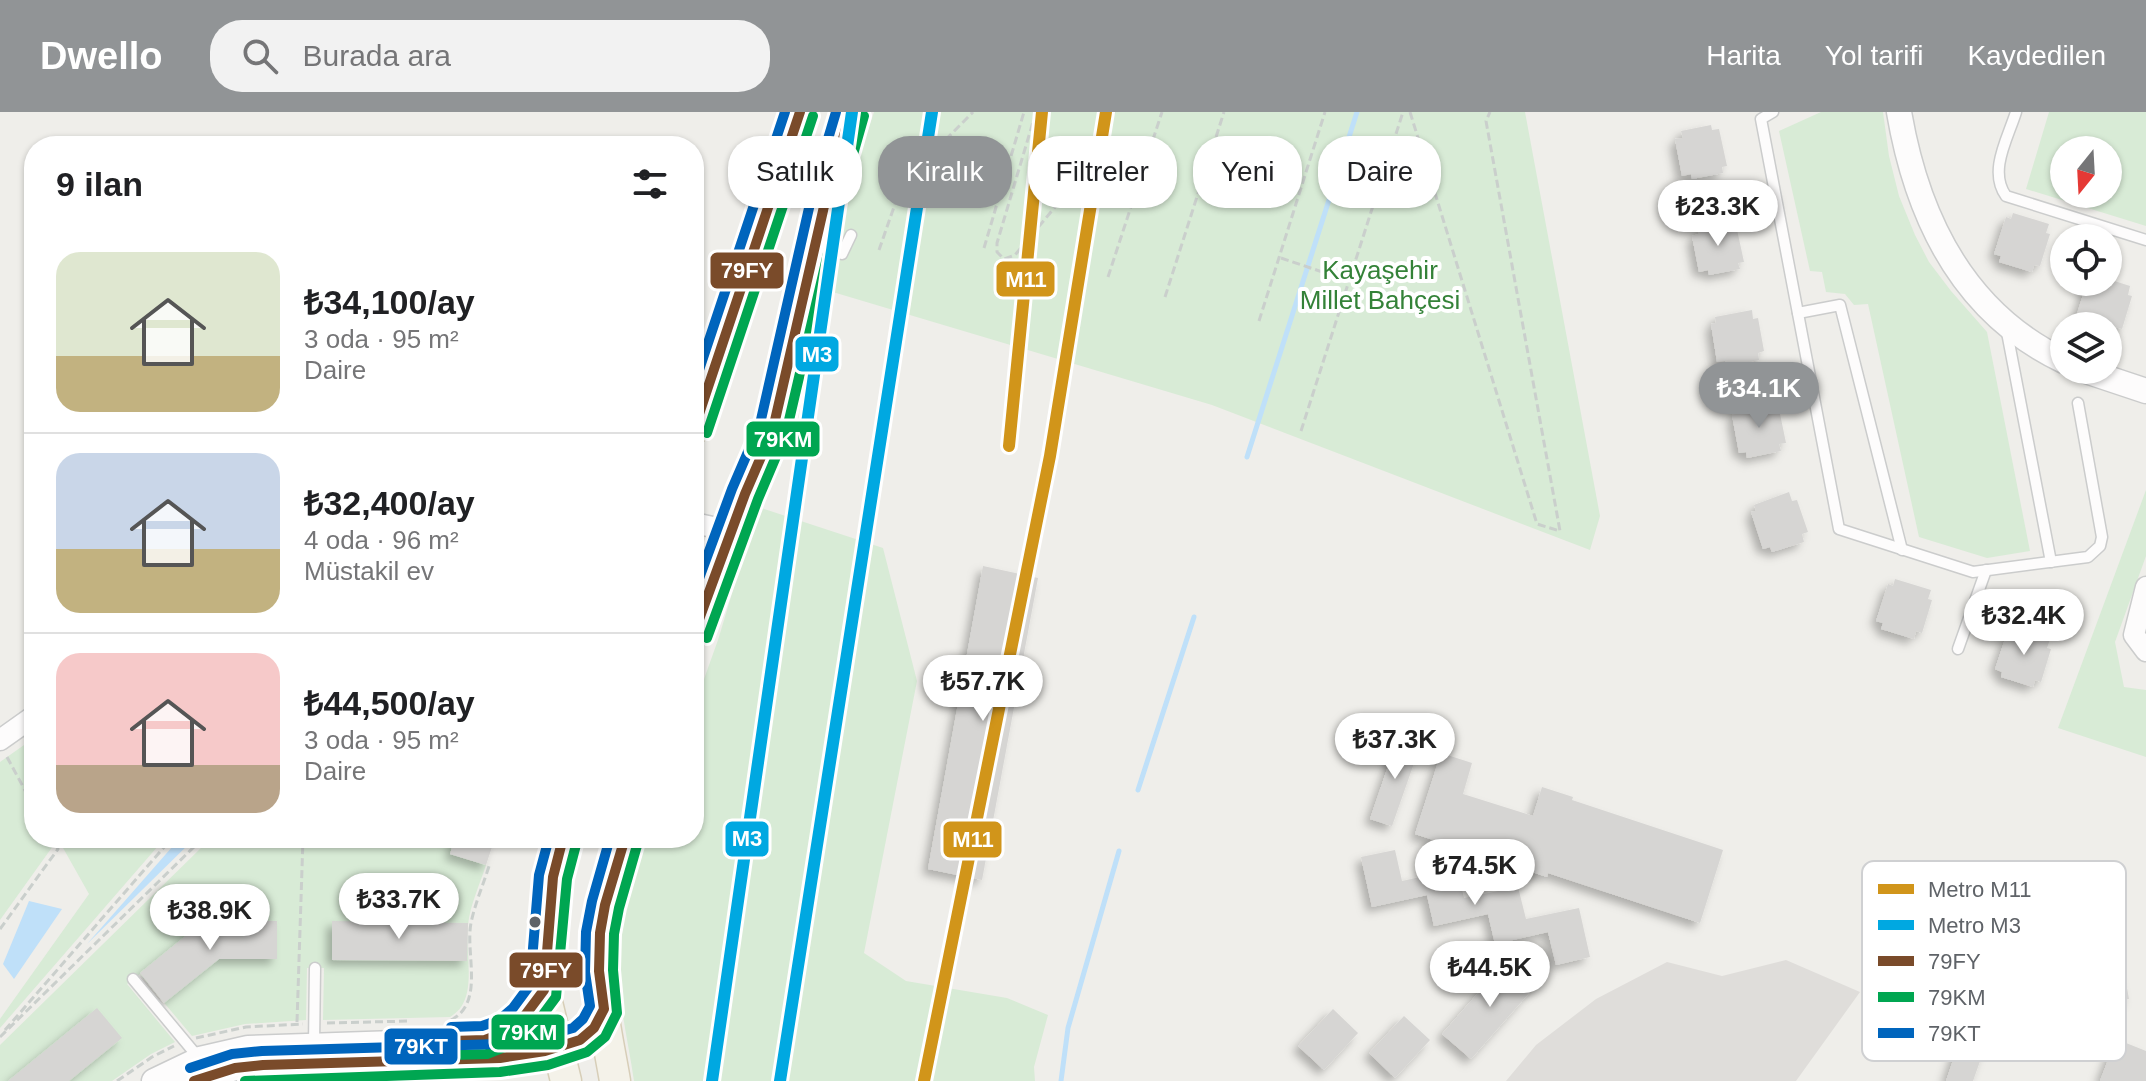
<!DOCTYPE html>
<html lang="tr">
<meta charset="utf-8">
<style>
body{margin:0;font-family:Arial,sans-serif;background:#f2f2f2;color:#202124;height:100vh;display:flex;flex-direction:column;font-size:30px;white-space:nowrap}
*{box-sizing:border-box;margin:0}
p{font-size:26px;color:#757577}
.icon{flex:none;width:44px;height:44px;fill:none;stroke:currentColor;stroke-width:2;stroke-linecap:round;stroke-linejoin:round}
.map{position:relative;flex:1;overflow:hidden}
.drawer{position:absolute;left:24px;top:24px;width:680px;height:712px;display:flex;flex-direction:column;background:#fff;border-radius:32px;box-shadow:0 2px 6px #0004}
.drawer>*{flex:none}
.banner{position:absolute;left:728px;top:24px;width:760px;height:72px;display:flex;gap:16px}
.needle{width:52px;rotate:198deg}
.fabs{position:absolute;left:2050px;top:24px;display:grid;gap:16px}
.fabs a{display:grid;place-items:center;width:72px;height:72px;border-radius:50%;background:#fff;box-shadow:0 2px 6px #0004;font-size:40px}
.price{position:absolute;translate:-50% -68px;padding:0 18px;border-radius:28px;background:#fff;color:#222;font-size:26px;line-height:52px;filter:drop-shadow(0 2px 4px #0008)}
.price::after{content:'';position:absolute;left:50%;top:48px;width:24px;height:18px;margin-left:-12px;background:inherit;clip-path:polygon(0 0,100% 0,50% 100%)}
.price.selected{background:#919496;color:#fff}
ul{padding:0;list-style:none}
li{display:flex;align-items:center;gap:24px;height:200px;padding:0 32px}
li+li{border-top:2px solid #e0e0e0}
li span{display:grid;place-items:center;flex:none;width:224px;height:160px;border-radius:24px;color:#555}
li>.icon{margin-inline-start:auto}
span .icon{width:96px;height:96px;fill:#fffc;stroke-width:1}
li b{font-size:34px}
h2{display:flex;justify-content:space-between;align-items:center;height:96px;padding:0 32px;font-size:34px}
.tag{padding:0 28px;border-radius:32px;background:#fff;box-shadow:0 2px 6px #0004;font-size:28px;line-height:72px}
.tag.selected{background:#919496;color:#fff}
header{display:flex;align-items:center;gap:48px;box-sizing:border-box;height:112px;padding:0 40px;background:#919496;color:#fff}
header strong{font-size:38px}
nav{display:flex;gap:44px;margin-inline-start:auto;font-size:28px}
.search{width:560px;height:72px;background:#f2f2f2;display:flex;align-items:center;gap:20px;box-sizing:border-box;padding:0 28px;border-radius:32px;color:#757577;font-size:30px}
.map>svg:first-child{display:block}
</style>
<header>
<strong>Dwello</strong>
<div class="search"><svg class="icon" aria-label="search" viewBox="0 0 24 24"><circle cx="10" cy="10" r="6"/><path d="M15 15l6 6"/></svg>Burada ara</div>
<nav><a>Harita</a><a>Yol tarifi</a><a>Kaydedilen</a></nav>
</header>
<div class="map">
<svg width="2146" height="969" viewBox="0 0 2146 969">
<defs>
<filter id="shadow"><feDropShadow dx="-5.5" dy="5.5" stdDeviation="4" flood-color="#0004"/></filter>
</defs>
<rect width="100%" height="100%" fill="#efeeea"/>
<polygon fill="#dfddda" points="1786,848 1860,880 1796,969 1506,969 1536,933 1596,887 1667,850 1722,864"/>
<g fill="#d8ebd6" fill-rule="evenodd">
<polygon points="874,0 1525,0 1600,404 1590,438 1212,293 816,175"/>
<polygon points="1821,0 1883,0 1889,44 1899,84 1915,123 1929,150 1951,179 1987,220 2030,439 1987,446 1919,425 1868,192 1854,193 1845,182 1826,180 1822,160 1810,159 1779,19"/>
<path d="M 2049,0 L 2146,0 L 2146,114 L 2026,77 ZM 2064,38 L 2108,38 L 2108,82 L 2064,82 Z"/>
<polygon points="2146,378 2146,444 2115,530 2124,575 2146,578 2146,645 2058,616"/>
<path d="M 758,395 L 883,436 L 917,569 L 864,841 L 906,869 L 1007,886 L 1048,903 L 1034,955 L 1035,969 L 634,969 C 629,933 619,895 619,859 C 618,812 632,769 647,726 L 694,726 L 694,595 L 718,528 Z"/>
<polygon points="34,626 34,726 165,726 0,916 0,907 89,782 58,727 0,808 0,650"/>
<path d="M 400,726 L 455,726 L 450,742 L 486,753 C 480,772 470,793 468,813 C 464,841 480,889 450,905 L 323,908 L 324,856 L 307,856 L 306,908 L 245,912 L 192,924 L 140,862 L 127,872 L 175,930 L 151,942 L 112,969 L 0,969 L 0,933 L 204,733 L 396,735 Z"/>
</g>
<g fill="#bfe0f9">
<polygon points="180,726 195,726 87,832"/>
<polygon points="29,789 62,797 14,867 3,852"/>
</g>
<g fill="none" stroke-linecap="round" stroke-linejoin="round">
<g stroke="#bfe0f9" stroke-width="5">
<polyline points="1247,345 1357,0"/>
<polyline points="1138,678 1194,505"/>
<polyline points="1061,969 1068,916 1119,739"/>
</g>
</g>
<g fill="#d6d5d3" filter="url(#shadow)">
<polygon points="1711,13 1712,18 1719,17 1727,54 1722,55 1723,61 1692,67 1691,62 1682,64 1675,27 1683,26 1681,19"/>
<polygon points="2013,101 2049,112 2046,121 2050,122 2040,154 2034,153 2032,160 1999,150 2001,144 1994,142 2006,105 2011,107"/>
<polygon points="1728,109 1729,115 1736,113 1744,150 1738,151 1740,157 1709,163 1708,158 1699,160 1692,124 1699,122 1698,115"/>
<polygon points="2108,167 2130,174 2128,183 2132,184 2122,217 2112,214 2081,214 2083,207 2076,205 2087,170 2108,170"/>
<polygon points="1752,198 1753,207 1758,206 1764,239 1758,241 1759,248 1726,254 1725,249 1717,250 1711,212 1716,211 1715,205"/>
<polygon points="1773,289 1774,298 1779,297 1786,331 1779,332 1781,339 1747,346 1746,340 1739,341 1732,303 1737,302 1736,296"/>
<polygon points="1789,380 1792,389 1797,388 1808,420 1802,422 1804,430 1772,440 1770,435 1763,437 1751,400 1756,399 1754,393"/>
<polygon points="983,454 1038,466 982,768 928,757"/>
<polygon points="1895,467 1931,478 1928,487 1932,488 1922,521 1916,519 1914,527 1881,517 1883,511 1876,509 1888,472 1893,474"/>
<polygon points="2014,516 2050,527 2047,536 2051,537 2041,570 2035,568 2033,575 2001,565 2002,560 1995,557 2007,521 2012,522"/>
<polygon points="1398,625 1420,631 1420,634 1392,714 1370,707"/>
<polygon points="1441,641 1472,651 1463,682 1533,704 1542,675 1573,685 1572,688 1723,738 1700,811 1548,761 1547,765 1415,722"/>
<polygon points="455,726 495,726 486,753 450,742"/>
<polygon points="1395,738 1402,769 1457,757 1464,786 1518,775 1526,807 1579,796 1590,845 1556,853 1548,820 1495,832 1488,802 1434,814 1427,783 1372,795 1361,745"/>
<polygon points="205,808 277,809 277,847 219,847 164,891 140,861"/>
<polygon points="332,809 468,811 467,849 332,848"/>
<polygon points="1995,838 2019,847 2007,879 2005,878 1973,969 1946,969 1974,886 1977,887"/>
<polygon points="2056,839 2085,872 2125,865 2129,887 2090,893 2076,931 2048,920 2062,883 2037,855"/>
<polygon points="1508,847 1537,872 1471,947 1442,922"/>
<polygon points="97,896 122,926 69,969 8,969"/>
<polygon points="1333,897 1358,921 1324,958 1298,934"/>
<polygon points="1404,904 1430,928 1395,966 1369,941"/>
<polygon points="2116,927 2146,939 2146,969 2100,969"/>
</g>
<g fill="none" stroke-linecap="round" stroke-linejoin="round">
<defs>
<g id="service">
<polyline points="1773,0 1761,7 1839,417 1973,460 2088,445 2100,434 2102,425 2078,291"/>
<path d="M 2016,0 C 2008,26 1988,59 2006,84 L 2146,128"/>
<polyline points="820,136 842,142 851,123"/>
<polyline points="1798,201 1840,193 1902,438"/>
<polyline points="2006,215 2051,450"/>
<polyline points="1958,537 1986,458"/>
<polyline points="133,867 198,945"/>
<polyline points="314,933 315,856"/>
</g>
<g id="minor">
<polyline points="694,411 731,419"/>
<polyline points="2146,475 2134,523 2146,539"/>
<polyline points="0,628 34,604"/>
<polyline points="409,948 414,969"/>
</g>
<g id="tertiary">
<path d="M 1899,0 C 1917,105 1963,201 2064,249"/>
<polyline points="2083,258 2146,279"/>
<polyline points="154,969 200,947 248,936 485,928 516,913 544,878"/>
<polyline points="194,969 235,956 263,953 500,946 545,939 580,928 594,916 604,897"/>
</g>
<g id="primary">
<polyline points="694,317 800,0"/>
<polyline points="694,521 745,382 773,317 784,277 828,77 851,0"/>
<polyline points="563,726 553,765 544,878 566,969"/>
<path d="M 615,969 C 609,933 600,895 599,859 C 596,814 609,768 625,726"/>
</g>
</defs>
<use href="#service" stroke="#cbcccc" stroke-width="13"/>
<use href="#minor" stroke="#cbcccc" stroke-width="23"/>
<use href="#tertiary" stroke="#cbcccc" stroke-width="27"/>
<use href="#primary" stroke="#d7ceb8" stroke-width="33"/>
<g stroke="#cacfcc" stroke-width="3" stroke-dasharray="8 4" stroke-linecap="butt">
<polyline points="1036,0 997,131 997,140 1004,147 1015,143 1071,76 1114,0"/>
<polyline points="1410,0 1537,412 1560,419 1486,9 1490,0"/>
<polyline points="984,136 1024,0"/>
<polyline points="879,138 902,72 973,0"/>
<polyline points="1281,146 1349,169"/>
<polyline points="1108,165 1162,0"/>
<polyline points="1165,185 1224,0"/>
<polyline points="1259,209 1325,0"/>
<polyline points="1301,319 1403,0"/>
<polyline points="7,645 34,695"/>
<polyline points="0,817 58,737 52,726"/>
<path d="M 451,908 C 485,891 465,841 471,811 C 475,791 484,771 490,751"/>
<polyline points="297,910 303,726"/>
<polyline points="327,911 411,909"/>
<polyline points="5,918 172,726"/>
<polyline points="0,925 202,727 393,730 394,726"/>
<polyline points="196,926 246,915 303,912"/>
<polyline points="117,969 152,945 174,934"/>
</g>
<use href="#service" stroke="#fdfcfc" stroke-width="10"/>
<use href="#minor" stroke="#fdfcfc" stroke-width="20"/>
<use href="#tertiary" stroke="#fdfcfc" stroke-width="24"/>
<use href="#primary" stroke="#f4f2e9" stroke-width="30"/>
<defs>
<g id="bus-1">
<polyline points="694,317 800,0"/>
<polyline points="694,521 745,382 773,317 828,77 851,0"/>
<polyline points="451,929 485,928 506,920 523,906 544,878 553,765 563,726"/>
<polyline points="194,969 235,956 263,953 500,946 545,939 580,928 594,916 604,897 599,859 600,821 605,793 625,726"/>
</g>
<g id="bus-2">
<polyline points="707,321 813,4"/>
<polyline points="707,526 758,387 786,321 842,81 864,4"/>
<polyline points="451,943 487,942 512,932 533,916 556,885 567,767 577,729"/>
<polyline points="245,969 500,960 548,953 587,940 605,925 617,901 613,858 614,822 619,796 638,730"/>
</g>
<g id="bus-3">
<polyline points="694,273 785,0"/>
<polyline points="694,480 732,377 760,312 814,74 836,0"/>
<polyline points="451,915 482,914 499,908 513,896 530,873 539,763 549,726"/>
<polyline points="190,956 232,942 262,939 499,932 542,925 573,916 583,907 590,894 585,860 586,820 592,789 610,726"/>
</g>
</defs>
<use href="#bus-1" stroke="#fff" stroke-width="16"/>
<use href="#bus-2" stroke="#fff" stroke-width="16"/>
<use href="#bus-3" stroke="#fff" stroke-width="16"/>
<use href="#bus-1" stroke="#7a4b2a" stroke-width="10"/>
<use href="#bus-2" stroke="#00a651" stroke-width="10"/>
<use href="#bus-3" stroke="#0065bd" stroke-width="10"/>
<defs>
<g id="metro-1">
<polyline points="1009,334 1042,0"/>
<polyline points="924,969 1050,344 1106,0"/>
</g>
<g id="metro-2">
<polyline points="712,969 852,0"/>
<polyline points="780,969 932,0"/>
</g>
</defs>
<use href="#metro-1" stroke="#fff" stroke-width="18"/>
<use href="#metro-2" stroke="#fff" stroke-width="18"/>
<use href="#metro-1" stroke="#d1951a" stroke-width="12"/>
<use href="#metro-2" stroke="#00a8e1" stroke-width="12"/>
</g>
<circle fill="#5f6368" stroke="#fff" stroke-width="3" cx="535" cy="810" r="7"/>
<g text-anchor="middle" stroke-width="8" stroke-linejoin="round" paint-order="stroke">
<g font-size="26" fill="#348238" stroke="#fff">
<text x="1380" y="167">Kayaşehir<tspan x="1380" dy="30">Millet Bahçesi</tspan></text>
</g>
</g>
<rect x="1862" y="749" width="264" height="200" rx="12" fill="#fff" stroke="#cfd0d2" stroke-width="2"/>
<rect x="1878" y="772" width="36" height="10" fill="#d1951a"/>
<rect x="1878" y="808" width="36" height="10" fill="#00a8e1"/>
<rect x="1878" y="844" width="36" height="10" fill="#7a4b2a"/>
<rect x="1878" y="880" width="36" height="10" fill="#00a651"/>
<rect x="1878" y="916" width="36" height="10" fill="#0065bd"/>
<g font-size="22" fill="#5f6368">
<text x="1928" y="785">Metro M11</text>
<text x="1928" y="821">Metro M3</text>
<text x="1928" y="857">79FY</text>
<text x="1928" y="893">79KM</text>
<text x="1928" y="929">79KT</text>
</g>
<g stroke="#fff" stroke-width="3">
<rect x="709" y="139" width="76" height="39" rx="8" fill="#7a4b2a"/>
<rect x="995" y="148" width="61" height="38" rx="8" fill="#d1951a"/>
<rect x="794" y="223" width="46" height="38" rx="8" fill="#00a8e1"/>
<rect x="745" y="308" width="76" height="38" rx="8" fill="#00a651"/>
<rect x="724" y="708" width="46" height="38" rx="8" fill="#00a8e1"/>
<rect x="942" y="708" width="61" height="39" rx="8" fill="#d1951a"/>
<rect x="508" y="839" width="76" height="38" rx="8" fill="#7a4b2a"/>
<rect x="490" y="901" width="76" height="38" rx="8" fill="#00a651"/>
<rect x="383" y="915" width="76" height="39" rx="8" fill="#0065bd"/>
</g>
<g font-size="22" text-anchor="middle" font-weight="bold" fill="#fff">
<text x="747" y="166">79FY</text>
<text x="1026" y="175">M11</text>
<text x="817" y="250">M3</text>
<text x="783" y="335">79KM</text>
<text x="747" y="734">M3</text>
<text x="973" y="735">M11</text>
<text x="546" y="866">79FY</text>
<text x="528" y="928">79KM</text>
<text x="421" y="942">79KT</text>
</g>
</svg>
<div class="fabs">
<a><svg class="needle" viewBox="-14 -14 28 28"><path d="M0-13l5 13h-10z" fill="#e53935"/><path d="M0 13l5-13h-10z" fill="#757577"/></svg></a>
<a><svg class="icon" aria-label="locate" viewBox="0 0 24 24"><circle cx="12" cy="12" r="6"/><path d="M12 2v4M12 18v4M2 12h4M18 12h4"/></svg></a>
<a><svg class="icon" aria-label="layers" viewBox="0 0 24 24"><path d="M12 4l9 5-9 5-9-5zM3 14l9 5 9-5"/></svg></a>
</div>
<b class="price" style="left:1718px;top:136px">₺23.3K</b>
<b class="price selected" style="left:1759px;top:318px">₺34.1K</b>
<b class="price" style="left:2024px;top:545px">₺32.4K</b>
<b class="price" style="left:983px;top:611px">₺57.7K</b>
<b class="price" style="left:1395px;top:669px">₺37.3K</b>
<b class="price" style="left:1475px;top:795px">₺74.5K</b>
<b class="price" style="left:399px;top:829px">₺33.7K</b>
<b class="price" style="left:210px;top:840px">₺38.9K</b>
<b class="price" style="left:1490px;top:897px">₺44.5K</b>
<div class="banner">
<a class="tag">Satılık</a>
<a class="tag selected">Kiralık</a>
<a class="tag">Filtreler</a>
<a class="tag">Yeni</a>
<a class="tag">Daire</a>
</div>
<section class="drawer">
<h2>9 ilan<svg class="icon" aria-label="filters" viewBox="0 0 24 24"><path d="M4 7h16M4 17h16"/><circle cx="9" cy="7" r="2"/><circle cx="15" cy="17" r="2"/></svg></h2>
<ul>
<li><span style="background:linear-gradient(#dfe7d0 65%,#c2b280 0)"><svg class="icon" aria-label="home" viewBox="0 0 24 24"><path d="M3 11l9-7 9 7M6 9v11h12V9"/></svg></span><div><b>₺34,100/ay</b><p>3 oda · 95 m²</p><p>Daire</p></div></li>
<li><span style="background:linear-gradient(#c9d6e8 60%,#c2b280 0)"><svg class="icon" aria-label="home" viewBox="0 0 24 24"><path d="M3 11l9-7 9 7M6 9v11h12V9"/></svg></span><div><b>₺32,400/ay</b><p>4 oda · 96 m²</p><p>Müstakil ev</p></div></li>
<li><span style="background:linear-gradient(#f6c9c9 70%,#b9a48a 0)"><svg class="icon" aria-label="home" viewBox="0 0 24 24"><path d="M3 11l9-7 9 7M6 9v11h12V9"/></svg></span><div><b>₺44,500/ay</b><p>3 oda · 95 m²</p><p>Daire</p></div></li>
</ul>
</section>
</div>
